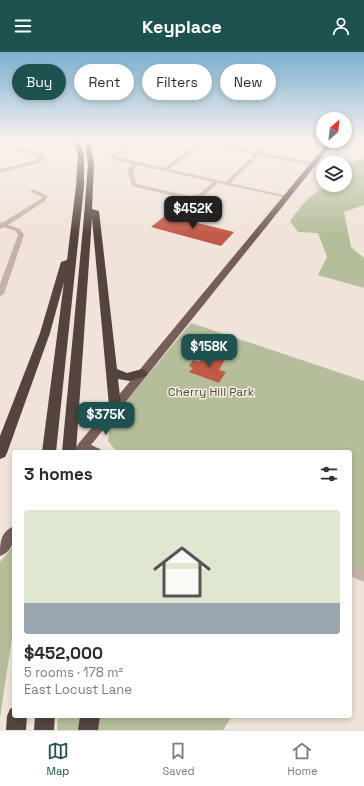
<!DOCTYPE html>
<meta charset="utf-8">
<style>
body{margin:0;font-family:"Space Grotesk",sans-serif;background:#f7f7f7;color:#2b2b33;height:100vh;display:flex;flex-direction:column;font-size:15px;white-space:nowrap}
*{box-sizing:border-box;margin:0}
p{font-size:13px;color:#7c7c81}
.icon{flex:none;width:22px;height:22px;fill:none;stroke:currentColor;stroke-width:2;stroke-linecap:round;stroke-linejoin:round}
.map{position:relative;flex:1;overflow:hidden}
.side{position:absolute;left:12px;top:398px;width:340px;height:268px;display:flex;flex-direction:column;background:#fff;border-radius:4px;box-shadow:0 2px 6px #0003}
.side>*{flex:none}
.banner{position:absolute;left:12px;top:12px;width:340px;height:36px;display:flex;gap:8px}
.needle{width:26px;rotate:28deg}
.fabs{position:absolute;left:316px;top:60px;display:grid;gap:8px}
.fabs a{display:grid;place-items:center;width:36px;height:36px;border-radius:50%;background:#fff;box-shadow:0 2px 6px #0003;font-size:20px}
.price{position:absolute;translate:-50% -34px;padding:0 9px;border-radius:8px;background:#1e5251;color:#fff;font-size:13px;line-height:26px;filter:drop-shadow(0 1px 2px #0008)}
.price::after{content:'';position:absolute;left:50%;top:24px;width:12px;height:9px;margin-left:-6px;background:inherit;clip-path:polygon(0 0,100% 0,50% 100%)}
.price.on{background:#222;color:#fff}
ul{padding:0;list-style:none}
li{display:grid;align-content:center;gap:8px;height:212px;padding:0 12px}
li+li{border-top:1px solid #e1e1e2}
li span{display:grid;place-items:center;height:124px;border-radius:4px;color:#555}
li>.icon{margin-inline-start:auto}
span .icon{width:72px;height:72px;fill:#fffc;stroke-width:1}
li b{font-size:17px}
h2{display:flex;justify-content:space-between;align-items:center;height:48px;padding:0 12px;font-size:17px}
.chip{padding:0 14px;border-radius:18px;background:#fff;box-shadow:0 2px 6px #0003;font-size:14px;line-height:36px}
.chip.on{background:#1e5251;color:#fff}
header{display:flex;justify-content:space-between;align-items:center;height:52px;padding:0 12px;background:#1e5251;color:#fff;font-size:18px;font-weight:600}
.dock{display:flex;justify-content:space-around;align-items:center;height:56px;border-top:1px solid #e1e1e2;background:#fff;font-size:11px;color:#7c7c81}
.dock a{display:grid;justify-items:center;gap:2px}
.dock .on{color:#1e5251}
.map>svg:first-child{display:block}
</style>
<header><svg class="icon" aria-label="menu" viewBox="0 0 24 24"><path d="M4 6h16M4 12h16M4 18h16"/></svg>Keyplace<svg class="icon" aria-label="person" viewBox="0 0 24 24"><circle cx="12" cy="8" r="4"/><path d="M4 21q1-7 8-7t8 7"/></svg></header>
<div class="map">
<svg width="364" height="678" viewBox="0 0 364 678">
<rect width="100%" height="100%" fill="#f0e3d9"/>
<g fill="#b5be9a">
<path d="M 364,107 L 364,153 L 344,160 L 351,195 L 364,206 L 364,236 L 318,223 L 327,205 L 318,181 L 298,180 L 290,169 C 306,148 315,133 345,133 L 345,111 L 342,111 Z"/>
<polygon points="191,271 364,329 364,519 350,512 350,400 117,400 108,389 111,367"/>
<polygon points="14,493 14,572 0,666 0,510"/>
<polygon points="58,664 83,664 81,678 57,678"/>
<polygon points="97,664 232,664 223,678 96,678"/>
</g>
<g fill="#c05a47">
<polygon points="166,163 234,180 221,194 151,175"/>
<polygon points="206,300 225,307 219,318 226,320 219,331 189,320 193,316 189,314 193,308 199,310"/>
</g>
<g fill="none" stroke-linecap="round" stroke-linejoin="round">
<g fill="#c7b2a6" fill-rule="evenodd">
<path d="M 134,88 L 139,88 L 116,105 L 164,116 L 198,91 L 189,88 L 206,88 L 205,89 L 257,100 L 269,88 L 274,88 L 262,100 L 315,112 L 313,113 L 259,103 L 230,131 L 287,144 L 287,146 L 218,131 L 203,144 L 190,148 L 132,134 L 127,117 L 133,112 L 110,106 ZM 202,92 L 255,102 L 225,130 L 169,117 ZM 138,113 L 213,130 L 199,142 L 190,144 L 136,132 L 133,117 Z"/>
<polygon points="13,95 42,102 44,106 39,111 0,121 0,117 35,109 39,106 38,104 13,97 0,98 0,96"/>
<polygon points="31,138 35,138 48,144 45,149 8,173 20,177 24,183 4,242 0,244 0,232 18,183 16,179 4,175 0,177 0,170 2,171 41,147 42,145 31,140"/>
<polygon points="350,512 364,518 364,530 350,524"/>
</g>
<g fill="#755f58" fill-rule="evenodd">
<polygon points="329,89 335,89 91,393 100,397 102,400 73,400 79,391"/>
<path d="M 14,474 C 14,487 14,499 0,504 C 0,491 0,480 14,474 Z"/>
</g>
<g fill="#54433e" fill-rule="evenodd">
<polygon points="73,88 79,88 84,103 84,134 56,400 42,400 64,230 50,281 7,401 5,405 0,407 0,384 40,281 61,210 67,208 76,134 78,103"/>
<polygon points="84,88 90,88 94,112 92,157 99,159 117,317 127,321 142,317 148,321 146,324 130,329 118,327 121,354 119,357 111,357 109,354 92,166 76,400 62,400 84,164 88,112"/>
<polygon points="14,655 14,664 27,664 26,678 6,678 7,664 10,657"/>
<polygon points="35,664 55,664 54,678 34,678"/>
<polygon points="80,664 100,664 98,678 78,678"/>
</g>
</g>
<linearGradient id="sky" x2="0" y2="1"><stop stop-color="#7bb0cf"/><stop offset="0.48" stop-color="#f8f2ee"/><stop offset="1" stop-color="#f8f2ee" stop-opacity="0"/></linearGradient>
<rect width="364" height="183" fill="url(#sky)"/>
<g text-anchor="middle" stroke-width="3" stroke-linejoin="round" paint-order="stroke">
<g font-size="12" fill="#46502b" stroke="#f8ede5">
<text x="211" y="344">Cherry Hill Park</text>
</g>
</g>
</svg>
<div class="fabs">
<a><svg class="needle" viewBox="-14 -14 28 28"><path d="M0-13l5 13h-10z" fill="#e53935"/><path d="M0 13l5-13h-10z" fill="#7c7c81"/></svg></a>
<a><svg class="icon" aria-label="layers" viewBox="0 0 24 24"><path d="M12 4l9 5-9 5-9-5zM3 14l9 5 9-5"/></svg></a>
</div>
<b class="price on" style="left:193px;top:178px">$452K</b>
<b class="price" style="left:209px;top:316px">$158K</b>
<b class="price" style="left:106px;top:384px">$375K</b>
<div class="banner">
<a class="chip on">Buy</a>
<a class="chip">Rent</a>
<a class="chip">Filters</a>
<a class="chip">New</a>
</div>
<section class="side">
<h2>3 homes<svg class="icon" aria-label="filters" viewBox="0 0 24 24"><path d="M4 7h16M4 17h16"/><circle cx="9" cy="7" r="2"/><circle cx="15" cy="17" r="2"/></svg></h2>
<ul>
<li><span style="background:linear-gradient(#dfe7d0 75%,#9aa5b1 0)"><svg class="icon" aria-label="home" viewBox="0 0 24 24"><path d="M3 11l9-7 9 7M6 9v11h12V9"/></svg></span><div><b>$452,000</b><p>5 rooms · 178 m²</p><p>East Locust Lane</p></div></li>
</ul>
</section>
</div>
<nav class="dock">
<a class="on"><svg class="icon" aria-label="map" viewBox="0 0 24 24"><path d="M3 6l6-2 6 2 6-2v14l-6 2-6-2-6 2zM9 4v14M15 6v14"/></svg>Map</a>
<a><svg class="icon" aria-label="saved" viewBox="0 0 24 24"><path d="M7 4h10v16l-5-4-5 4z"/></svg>Saved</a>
<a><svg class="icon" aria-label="home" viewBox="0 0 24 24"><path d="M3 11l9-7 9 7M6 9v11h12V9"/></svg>Home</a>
</nav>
